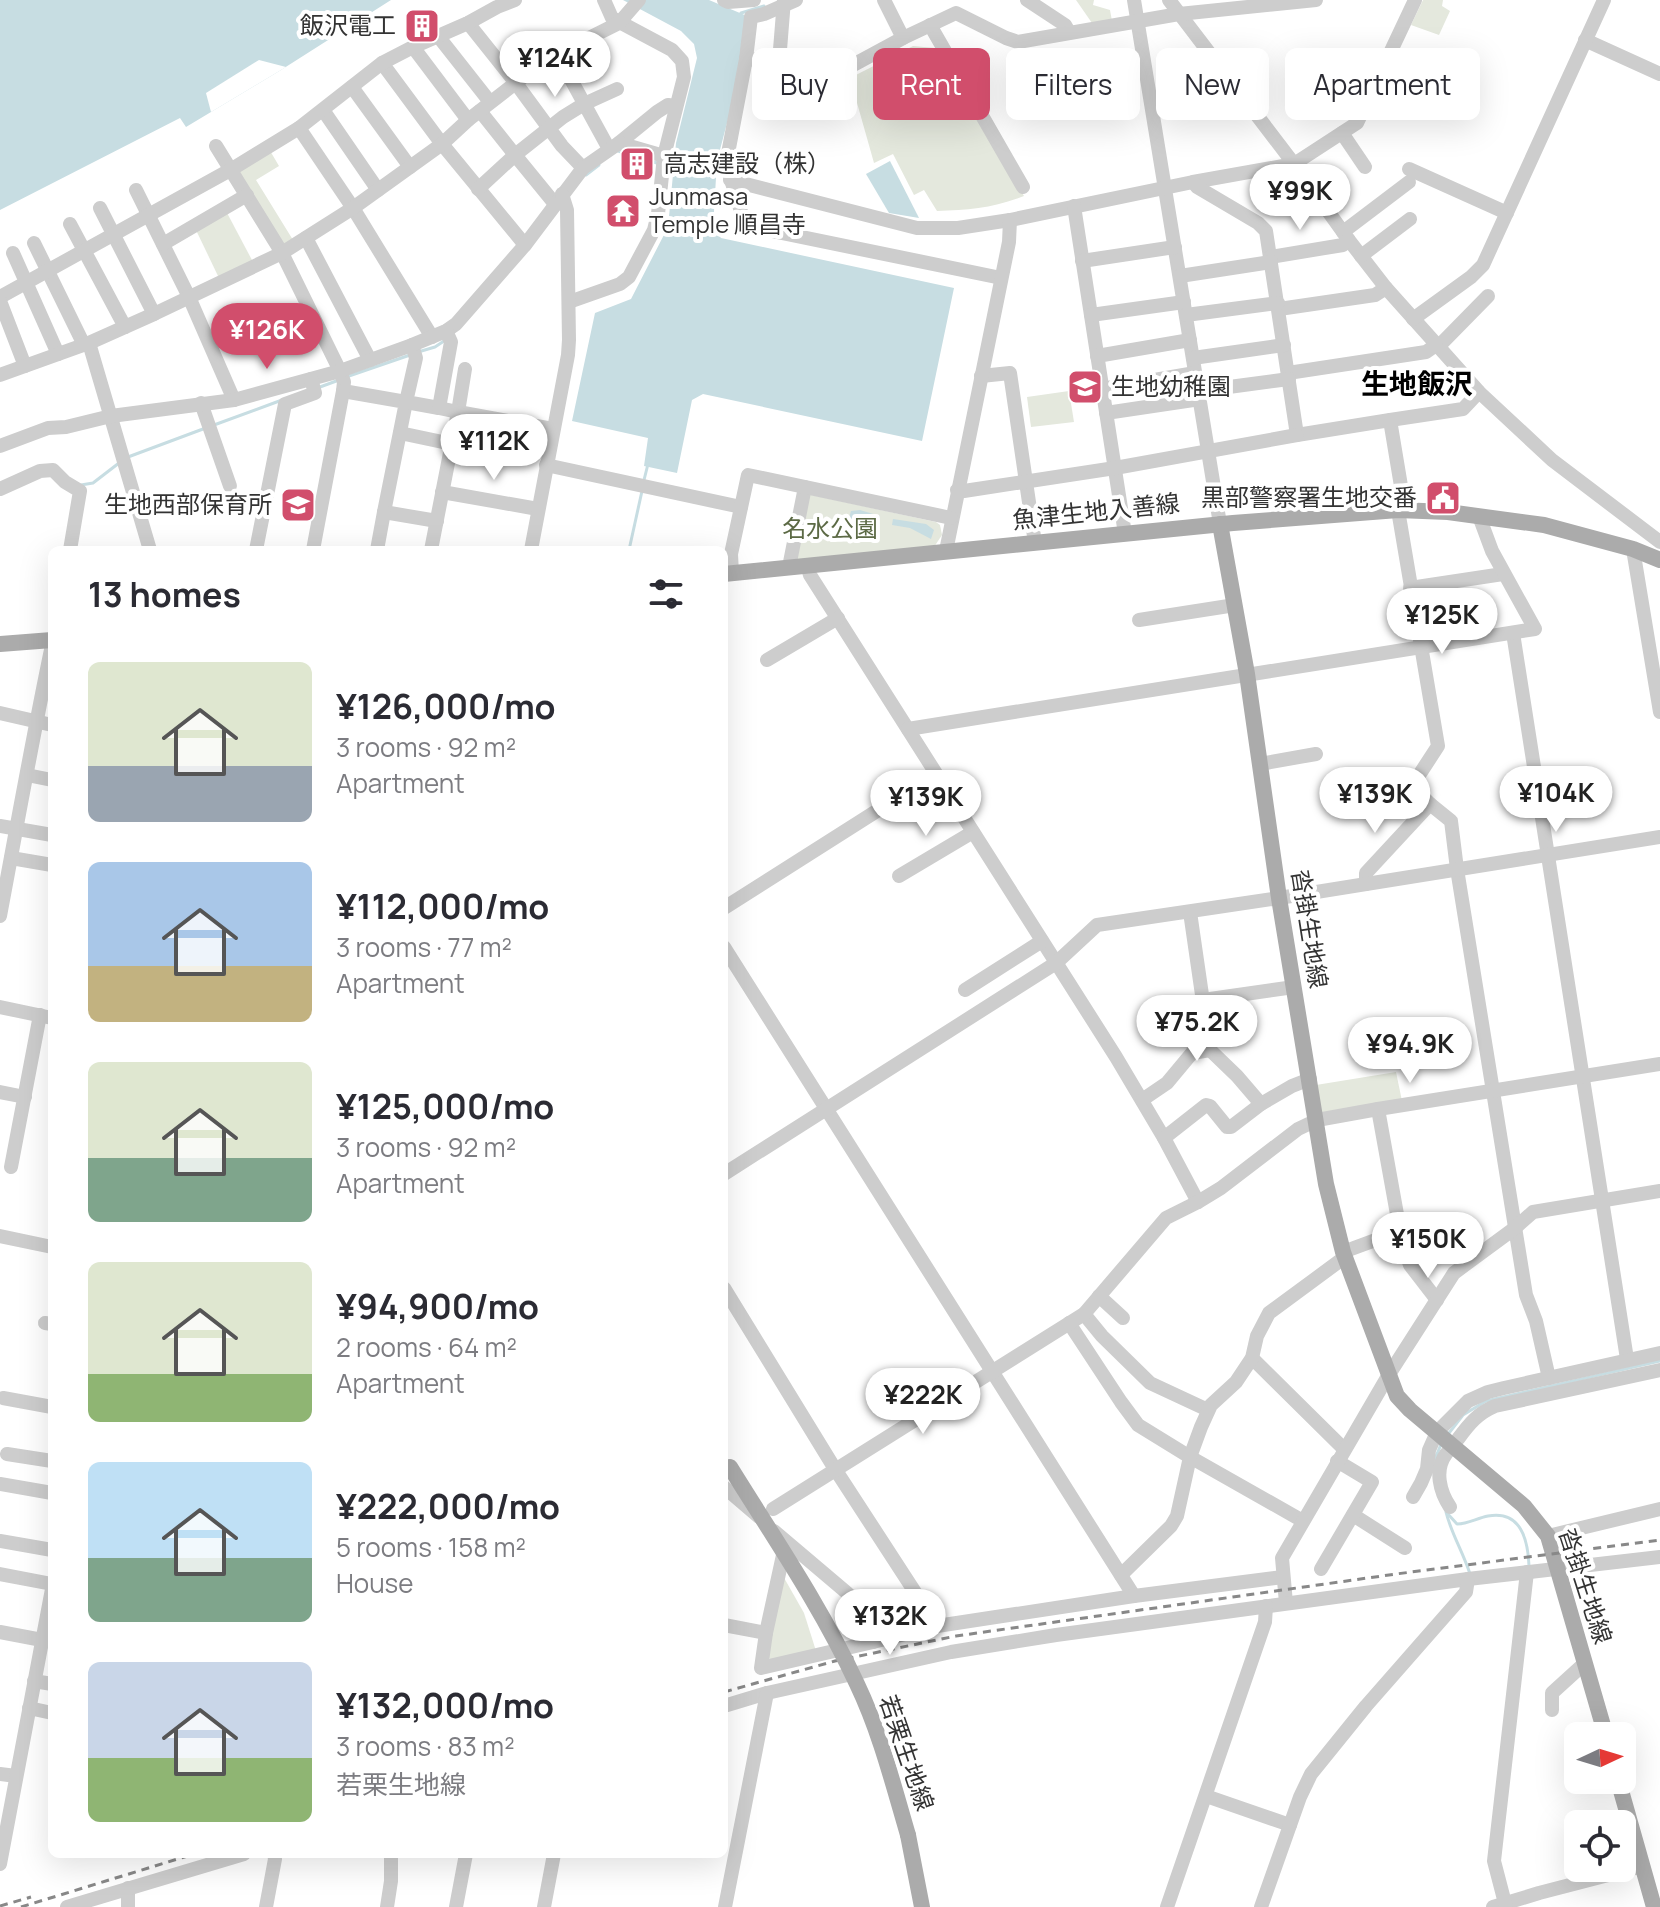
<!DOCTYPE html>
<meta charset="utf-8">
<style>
body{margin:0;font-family:Manrope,"Noto Sans JP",sans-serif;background:#f2f2f3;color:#2b2b33;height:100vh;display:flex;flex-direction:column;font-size:30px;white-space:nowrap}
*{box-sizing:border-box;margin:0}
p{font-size:26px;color:#7c7c81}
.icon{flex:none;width:44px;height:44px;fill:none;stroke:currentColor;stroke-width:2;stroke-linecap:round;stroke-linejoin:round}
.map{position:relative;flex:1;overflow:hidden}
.sheet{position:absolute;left:48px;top:546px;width:680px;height:1312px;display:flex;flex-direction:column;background:#fff;border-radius:12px;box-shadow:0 8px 32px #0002}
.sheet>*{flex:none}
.guide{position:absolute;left:752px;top:48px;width:760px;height:72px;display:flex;gap:16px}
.needle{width:52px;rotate:86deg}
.fabs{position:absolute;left:1564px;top:1722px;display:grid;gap:16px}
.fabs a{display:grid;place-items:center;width:72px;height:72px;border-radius:12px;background:#fff;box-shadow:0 8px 32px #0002;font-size:40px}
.price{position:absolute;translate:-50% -68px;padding:0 18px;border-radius:28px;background:#fff;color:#222;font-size:26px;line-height:52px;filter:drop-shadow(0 2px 4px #0008)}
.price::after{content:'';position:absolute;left:50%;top:48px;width:24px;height:18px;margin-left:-12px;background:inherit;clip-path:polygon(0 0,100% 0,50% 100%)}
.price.selected{background:#d14e6c;color:#fff}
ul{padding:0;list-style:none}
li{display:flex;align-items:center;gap:24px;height:200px;padding:0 40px}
li span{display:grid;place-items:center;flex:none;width:224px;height:160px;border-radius:12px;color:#555}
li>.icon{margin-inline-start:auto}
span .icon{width:96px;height:96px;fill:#fffc;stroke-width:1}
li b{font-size:34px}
h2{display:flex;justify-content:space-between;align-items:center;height:96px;padding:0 40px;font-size:34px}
.chip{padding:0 28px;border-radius:12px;background:#fff;box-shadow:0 8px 32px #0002;font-size:28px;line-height:72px}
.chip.selected{background:#d14e6c;color:#fff}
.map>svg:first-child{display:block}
</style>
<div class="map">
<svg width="1660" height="1907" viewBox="0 0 1660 1907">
<rect width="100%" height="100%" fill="#fff"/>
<g fill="#e4e8dd">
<polygon points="1076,0 1094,0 1093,5 1110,10 1112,21 1092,23"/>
<polygon points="1423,0 1443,0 1442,6 1450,11 1439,35 1411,25"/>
<path d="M 913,46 L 935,48 L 1024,196 C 994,208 969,210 937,211 L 924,190 L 914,195 L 893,154 L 874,163 L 850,78 Z"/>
<polygon points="269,149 279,166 256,180 293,240 282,247 235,170"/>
<polygon points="226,211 253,262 219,278 195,228"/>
<polygon points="1069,391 1074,422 1031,427 1027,397"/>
<polygon points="807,494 936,522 940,525 942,535 934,547 794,561"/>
<polygon points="1396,1072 1402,1101 1321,1115 1316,1085"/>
<polygon points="912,1378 928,1404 913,1414 897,1387"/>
<polygon points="783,1576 804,1613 817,1654 774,1664 767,1655"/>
</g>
<g fill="#c7dde2">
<polygon points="0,0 391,0 281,70 186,127 180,118 0,210"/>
<polygon points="623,0 709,0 747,16 740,74 717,161 713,228 721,238 954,288 922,441 703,394 692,400 677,473 644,466 648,438 572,421 595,313 631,299 668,227 676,143 697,58 694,44 681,31"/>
<polygon points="890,161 919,218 889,213 866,174"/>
<polygon points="860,510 880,516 879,524 853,521 849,518 851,511"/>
<polygon points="893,519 926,524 934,530 931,539 910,528 892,525"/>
</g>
<polygon fill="#fff" points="259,60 286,67 211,112 206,93"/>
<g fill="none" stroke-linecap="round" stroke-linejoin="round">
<g stroke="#c7dde2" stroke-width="3">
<polyline points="741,13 764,6"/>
<polyline points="618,151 660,164"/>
<polyline points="586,175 599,165"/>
<polyline points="418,352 435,347 444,341"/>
<polyline points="346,377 410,355"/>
<polyline points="320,387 339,380"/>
<polyline points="214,425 282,400"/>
<polyline points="128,457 203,429"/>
<polyline points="644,480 648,464"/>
<polyline points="81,485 93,483 119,463"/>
<polyline points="629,550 642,491"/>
<polyline points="1449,1433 1463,1415 1486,1401 1660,1361"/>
<polyline points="1434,1461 1442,1442"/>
<path d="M 1446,1512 C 1451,1533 1463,1552 1470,1574"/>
<path d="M 1447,1513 L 1457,1524 C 1468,1524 1477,1518 1488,1516 C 1521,1510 1528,1540 1529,1566"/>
</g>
<g stroke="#cdcdcd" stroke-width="14">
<polyline points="724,0 728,2 754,0"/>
<polyline points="796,0 764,14 751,17 746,59 726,164 744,221 753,227 1001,278"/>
<polyline points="884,0 903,38"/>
<polyline points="1027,0 1065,25 1069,32"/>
<polyline points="1134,0 1220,524"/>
<polyline points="1169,0 1294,164 1348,239 1386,288 1479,392 1552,460 1660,542"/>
<polyline points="468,23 515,82 562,146 583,168"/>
<polyline points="930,25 1023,187"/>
<polyline points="438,36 490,102"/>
<polyline points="1585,40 1660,74"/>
<polyline points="413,47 468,120"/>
<polyline points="557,54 609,149"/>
<polyline points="746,59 779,62 819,72 842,71 903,38 956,13 1006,38 1018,42 1179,14 1316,0"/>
<polyline points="779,62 784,0"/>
<polyline points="382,63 442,144 525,245"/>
<polyline points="352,87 410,167"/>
<polyline points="323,110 378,190"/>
<polyline points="480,111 515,155 563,117 584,104 617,89"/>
<polyline points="299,128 353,208 432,337"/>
<polyline points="1342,133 1365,167"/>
<polyline points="619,143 657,112 668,105 676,106"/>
<polyline points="216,146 282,253 340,371 344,382 343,391 406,402 384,512 437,521"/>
<polyline points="1409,169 1507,213"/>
<polyline points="730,180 917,228 958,228 1010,220 1193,182 1294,164 1357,123 1415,0"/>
<polyline points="1193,182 1197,187 1258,223 1266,231 1297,435 1390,420 1405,510"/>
<polyline points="478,189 515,155 555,204"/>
<polyline points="136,190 189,297 234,400"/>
<polyline points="1074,206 1125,534"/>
<polyline points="100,208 154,314"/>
<polyline points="70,224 125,327"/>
<polyline points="1343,232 1409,182"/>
<polyline points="306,238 370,360"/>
<polyline points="34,243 84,345"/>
<polyline points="163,244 247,195"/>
<polyline points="13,253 58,354"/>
<polyline points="1361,256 1410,219"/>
<polyline points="1270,257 1343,245 1348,239"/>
<polyline points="1082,261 1175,247"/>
<polyline points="1180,276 1271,262"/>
<polyline points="0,297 232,169 299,128 382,63 413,47 468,23 497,7 515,0"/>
<polyline points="0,301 25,366"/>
<polyline points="569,302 620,284 629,277 654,230 658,214 664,156 684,77 682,61 672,50 612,18 604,0"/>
<polyline points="1279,309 1375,295 1386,288"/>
<polyline points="1091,315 1184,302"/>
<polyline points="1186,315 1278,303"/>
<polyline points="1413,319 1471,277 1483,265 1604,0"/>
<polyline points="89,343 150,550"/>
<polyline points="412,345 416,358 406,402 439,408"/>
<polyline points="1438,347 1488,296"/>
<polyline points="1097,356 1190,340"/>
<polyline points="1193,358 1284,345"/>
<polyline points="465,369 458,412 553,429"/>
<polyline points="1288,373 1426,352 1436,345"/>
<polyline points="0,375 89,343 154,314 282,253 353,208 442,144 468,120 536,67 557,54 619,23 639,0"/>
<polyline points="981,376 1010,373 1035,543"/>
<polyline points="1102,389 1195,373"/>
<polyline points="1199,391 1289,379"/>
<polyline points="201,403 230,486"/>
<polyline points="1106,413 1200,399"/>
<polyline points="1390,420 1463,409 1479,392"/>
<polyline points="400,433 452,444"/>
<polyline points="0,446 48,428 66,427 111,416 234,400 340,371 412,345 446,331 456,324 525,245 583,168 619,143 664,156"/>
<polyline points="546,465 741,507"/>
<polyline points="0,489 40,471 53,470 65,482 80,491 70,550"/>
<polyline points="957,490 964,491 1115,468 1297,435"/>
<polyline points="442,492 538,509"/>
<polyline points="1398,510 1438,746 1412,786 1430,804 1451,821 1457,869 1526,1295 1536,1321 1549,1378"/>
<polyline points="1633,549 1660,712"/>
<polyline points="256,550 285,404 315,393 311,379"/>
<polyline points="313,550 343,391"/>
<polyline points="377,550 384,512"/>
<polyline points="431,550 458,412 439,408 451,342 446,331"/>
<polyline points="531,550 568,355 569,340 567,210 562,194"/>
<polyline points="946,551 1009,242 1010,220"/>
<polyline points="807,565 810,575 1116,1057 1164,1138 1198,1202"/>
<polyline points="789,567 805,487"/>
<polyline points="732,573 731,554 748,475 951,518"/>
<polyline points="1410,588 1503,574"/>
<polyline points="1139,620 1235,605"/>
<polyline points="1513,633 1627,1359"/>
<polyline points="767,660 838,618"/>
<polyline points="0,713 52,725"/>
<polyline points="908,729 1535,629 1492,551 1479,516"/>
<polyline points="1260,764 1316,754"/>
<polyline points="27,775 52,780"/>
<polyline points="0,826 52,835"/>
<polyline points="11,858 52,865"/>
<polyline points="899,876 973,832"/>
<polyline points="1366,884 1366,873 1430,804"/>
<polyline points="724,908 935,774"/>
<polyline points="1190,912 1210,1050 1237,1076 1261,1104 1292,1086 1310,1079"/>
<path d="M 0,916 C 17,826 33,735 52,645"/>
<polyline points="724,947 1134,1596"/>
<polyline points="965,990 1042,941"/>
<polyline points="1203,1000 1294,987"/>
<polyline points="0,1007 52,1018"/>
<polyline points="0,1092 25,1097"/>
<polyline points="1142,1100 1167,1083 1192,1053 1210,1050"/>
<polyline points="1378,1109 1402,1242 1410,1265 1437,1300"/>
<polyline points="1164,1138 1206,1105 1210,1106 1227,1127 1231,1127 1261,1104"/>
<polyline points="11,1167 40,1015"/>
<polyline points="724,1174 1056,963 1097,925 1279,898 1660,837"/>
<polyline points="0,1236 52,1247"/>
<polyline points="1343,1252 1389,1235 1399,1222"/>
<polyline points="724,1288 835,1469 937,1626"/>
<polyline points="1099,1296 1123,1318"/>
<polyline points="1084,1314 1102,1336 1150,1383 1208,1410"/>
<polyline points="45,1323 52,1324"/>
<polyline points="1069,1323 1121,1402 1138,1425 1190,1457 1303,1521"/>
<polyline points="1252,1358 1344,1449"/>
<polyline points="3,1398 52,1407"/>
<polyline points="7,1454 52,1461"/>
<polyline points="0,1484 52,1493"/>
<polyline points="724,1487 759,1517"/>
<polyline points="1413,1497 1421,1483 1427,1469 1429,1450 1437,1432 1468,1401 1488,1392 1504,1388 1660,1353"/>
<path d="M 1450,1507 C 1440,1492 1434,1470 1446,1454 C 1450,1449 1454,1444 1458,1439 C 1469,1424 1478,1413 1495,1406 L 1660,1370"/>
<polyline points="773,1509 1084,1314 1166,1218 1198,1202 1221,1188 1298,1129 1317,1120 1378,1109 1660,1064"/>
<polyline points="1353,1515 1405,1548"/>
<polyline points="774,1531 846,1592 860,1606 867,1620 873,1642 937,1626 1134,1596 1283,1577"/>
<polyline points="1548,1536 1660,1509"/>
<polyline points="0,1541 52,1550"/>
<polyline points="785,1546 766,1633 761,1668 873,1642"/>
<polyline points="1321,1569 1372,1482 1337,1461"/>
<polyline points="0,1574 52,1584"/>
<polyline points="1121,1575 1171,1526 1177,1516 1190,1457 1201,1427 1211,1405 1236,1382 1252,1358 1257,1336 1269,1313 1345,1257"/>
<polyline points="1286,1603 1282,1558 1388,1376 1454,1273 1515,1228 1533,1212 1660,1191"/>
<polyline points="724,1625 766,1633"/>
<polyline points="0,1632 42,1640"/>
<polyline points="34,1681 52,1684"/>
<polyline points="724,1706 767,1693 951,1652 1056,1635 1468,1579 1660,1557"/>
<polyline points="29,1708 52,1713"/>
<polyline points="1552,1710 1552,1693 1585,1663"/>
<polyline points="0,1774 16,1776"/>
<polyline points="1206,1796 1290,1825"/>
<polyline points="0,1864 52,1589"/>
<polyline points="128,1888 128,1907"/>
<polyline points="67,1907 244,1854"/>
<polyline points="266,1907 275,1859 274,1854"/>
<polyline points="387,1907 391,1881 391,1854"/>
<polyline points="456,1907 466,1854"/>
<polyline points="544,1907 554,1854"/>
<polyline points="725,1907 767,1693"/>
<polyline points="1167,1907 1265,1622 1266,1606"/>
<polyline points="1261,1907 1300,1797 1311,1774 1366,1706 1466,1592 1468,1579"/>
<polyline points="1493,1907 1539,1893 1643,1866"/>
<polyline points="1506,1907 1494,1861 1527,1572"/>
</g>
<g stroke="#ababab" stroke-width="16">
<polyline points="1220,524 1247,674 1279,898 1326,1184 1343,1252 1397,1396 1410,1410 1524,1506 1548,1536 1606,1736"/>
<polyline points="724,574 1233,523 1398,510 1448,512 1544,525 1633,549 1660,560"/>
<polyline points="0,644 52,640"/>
<polyline points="1618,1780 1654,1907"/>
<polyline points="908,1835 922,1907"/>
</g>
<g stroke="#888" stroke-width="3" stroke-dasharray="8 6" stroke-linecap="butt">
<polyline points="724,1692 835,1661 956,1636 1396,1574 1660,1540"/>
<polyline points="0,1906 31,1897"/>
<polyline points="21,1907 194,1854"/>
</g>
<path stroke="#ababab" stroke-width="16" d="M 730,1467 C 774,1538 822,1608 857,1684 C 880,1732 893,1784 908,1835"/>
</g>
<defs>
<symbol id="building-square" viewBox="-11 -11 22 22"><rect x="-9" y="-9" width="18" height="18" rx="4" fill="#d14e6c" stroke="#fff"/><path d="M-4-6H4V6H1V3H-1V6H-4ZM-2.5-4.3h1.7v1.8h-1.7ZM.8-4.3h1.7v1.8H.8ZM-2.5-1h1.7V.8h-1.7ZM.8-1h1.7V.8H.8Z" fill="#fff"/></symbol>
<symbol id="temple-square" viewBox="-11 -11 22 22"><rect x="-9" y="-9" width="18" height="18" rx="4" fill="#d14e6c" stroke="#fff"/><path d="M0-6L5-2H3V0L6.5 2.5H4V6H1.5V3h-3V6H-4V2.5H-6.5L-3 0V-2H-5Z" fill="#fff"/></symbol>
<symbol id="school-square" viewBox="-11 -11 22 22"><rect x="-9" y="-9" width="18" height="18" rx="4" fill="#d14e6c" stroke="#fff"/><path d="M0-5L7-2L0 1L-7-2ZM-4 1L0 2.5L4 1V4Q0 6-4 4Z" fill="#fff"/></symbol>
<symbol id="civic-square" viewBox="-11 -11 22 22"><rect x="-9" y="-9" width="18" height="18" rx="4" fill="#d14e6c" stroke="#fff"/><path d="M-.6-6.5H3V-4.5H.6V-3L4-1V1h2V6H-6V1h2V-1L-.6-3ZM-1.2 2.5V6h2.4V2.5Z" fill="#fff"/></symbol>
</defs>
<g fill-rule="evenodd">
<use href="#building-square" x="402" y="6" width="40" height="40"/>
<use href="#building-square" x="617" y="144" width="40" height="40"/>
<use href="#temple-square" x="603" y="191" width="40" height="40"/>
<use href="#school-square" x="1065" y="367" width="40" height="40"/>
<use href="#civic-square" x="1423" y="478" width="40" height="40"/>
<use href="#school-square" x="278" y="485" width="40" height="40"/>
</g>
<g text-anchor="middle" stroke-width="8" stroke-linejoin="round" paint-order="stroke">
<g font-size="24" fill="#333" stroke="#fff" text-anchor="end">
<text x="396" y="34">飯沢電工</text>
<text x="663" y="172" text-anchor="start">高志建設（株）</text>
<text x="649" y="205" text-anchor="start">Junmasa<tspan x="649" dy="28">Temple 順昌寺</tspan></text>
<text x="1111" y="395" text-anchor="start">生地幼稚園</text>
<text x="1417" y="506">黒部警察署生地交番</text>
<text x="272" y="513">生地西部保育所</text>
</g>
<g font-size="24" fill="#333" stroke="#fff">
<text transform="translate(1096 512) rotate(-6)" y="8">魚津生地入善線</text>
<text transform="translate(1309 929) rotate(81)" y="8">沓掛生地線</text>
<text transform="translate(1585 1586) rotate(72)" y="8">沓掛生地線</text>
<text transform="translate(906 1753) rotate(71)" y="8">若栗生地線</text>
</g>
<g font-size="24" fill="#5c6a45" stroke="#fff">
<text x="830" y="537">名水公園</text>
</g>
<g font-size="28" font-weight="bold" fill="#000" stroke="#fff">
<text x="1417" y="394">生地飯沢</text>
</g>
</g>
</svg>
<div class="fabs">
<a><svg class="needle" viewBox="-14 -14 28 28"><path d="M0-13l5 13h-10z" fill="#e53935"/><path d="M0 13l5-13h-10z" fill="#7c7c81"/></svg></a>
<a><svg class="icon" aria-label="locate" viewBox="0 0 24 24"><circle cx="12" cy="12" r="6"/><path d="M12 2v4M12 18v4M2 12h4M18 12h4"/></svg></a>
</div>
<b class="price" style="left:555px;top:99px">¥124K</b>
<b class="price" style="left:1300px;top:232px">¥99K</b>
<b class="price selected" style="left:267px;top:371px">¥126K</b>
<b class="price" style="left:494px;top:482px">¥112K</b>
<b class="price" style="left:1442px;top:656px">¥125K</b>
<b class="price" style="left:1556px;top:834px">¥104K</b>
<b class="price" style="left:1375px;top:835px">¥139K</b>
<b class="price" style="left:926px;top:838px">¥139K</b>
<b class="price" style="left:1197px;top:1063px">¥75.2K</b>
<b class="price" style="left:1410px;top:1085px">¥94.9K</b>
<b class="price" style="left:1428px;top:1280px">¥150K</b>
<b class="price" style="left:923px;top:1436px">¥222K</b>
<b class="price" style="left:890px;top:1657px">¥132K</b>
<div class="guide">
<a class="chip">Buy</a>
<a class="chip selected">Rent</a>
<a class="chip">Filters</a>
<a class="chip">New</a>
<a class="chip">Apartment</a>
</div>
<section class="sheet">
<h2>13 homes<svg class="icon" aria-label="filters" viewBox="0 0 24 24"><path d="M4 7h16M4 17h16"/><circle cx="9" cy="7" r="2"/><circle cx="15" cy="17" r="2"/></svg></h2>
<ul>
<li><span style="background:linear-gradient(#dfe7d0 65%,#9aa5b1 0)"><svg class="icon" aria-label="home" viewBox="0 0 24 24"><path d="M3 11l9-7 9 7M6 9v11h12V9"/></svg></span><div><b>¥126,000/mo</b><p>3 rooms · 92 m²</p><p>Apartment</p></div></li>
<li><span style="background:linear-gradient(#a9c7e8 65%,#c2b280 0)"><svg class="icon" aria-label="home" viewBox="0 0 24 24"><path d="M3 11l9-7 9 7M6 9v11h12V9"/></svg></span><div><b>¥112,000/mo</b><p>3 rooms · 77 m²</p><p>Apartment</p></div></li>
<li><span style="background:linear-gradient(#dfe7d0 60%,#7fa58c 0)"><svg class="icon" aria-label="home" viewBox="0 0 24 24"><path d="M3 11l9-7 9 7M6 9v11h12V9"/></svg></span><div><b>¥125,000/mo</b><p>3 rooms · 92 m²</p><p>Apartment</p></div></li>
<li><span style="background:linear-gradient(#dfe7d0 70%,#8fb573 0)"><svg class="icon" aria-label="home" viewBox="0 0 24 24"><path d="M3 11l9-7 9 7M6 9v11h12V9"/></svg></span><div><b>¥94,900/mo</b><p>2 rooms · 64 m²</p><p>Apartment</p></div></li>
<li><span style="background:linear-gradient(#bfe0f5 60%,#7fa58c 0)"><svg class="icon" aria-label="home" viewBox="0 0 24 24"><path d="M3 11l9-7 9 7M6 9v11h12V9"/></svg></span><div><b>¥222,000/mo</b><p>5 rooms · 158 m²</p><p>House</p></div></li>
<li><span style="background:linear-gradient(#c9d6e8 60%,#8fb573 0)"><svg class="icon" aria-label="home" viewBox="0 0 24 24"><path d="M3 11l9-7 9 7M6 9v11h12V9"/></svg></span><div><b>¥132,000/mo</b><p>3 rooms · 83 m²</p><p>若栗生地線</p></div></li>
</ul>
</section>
</div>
